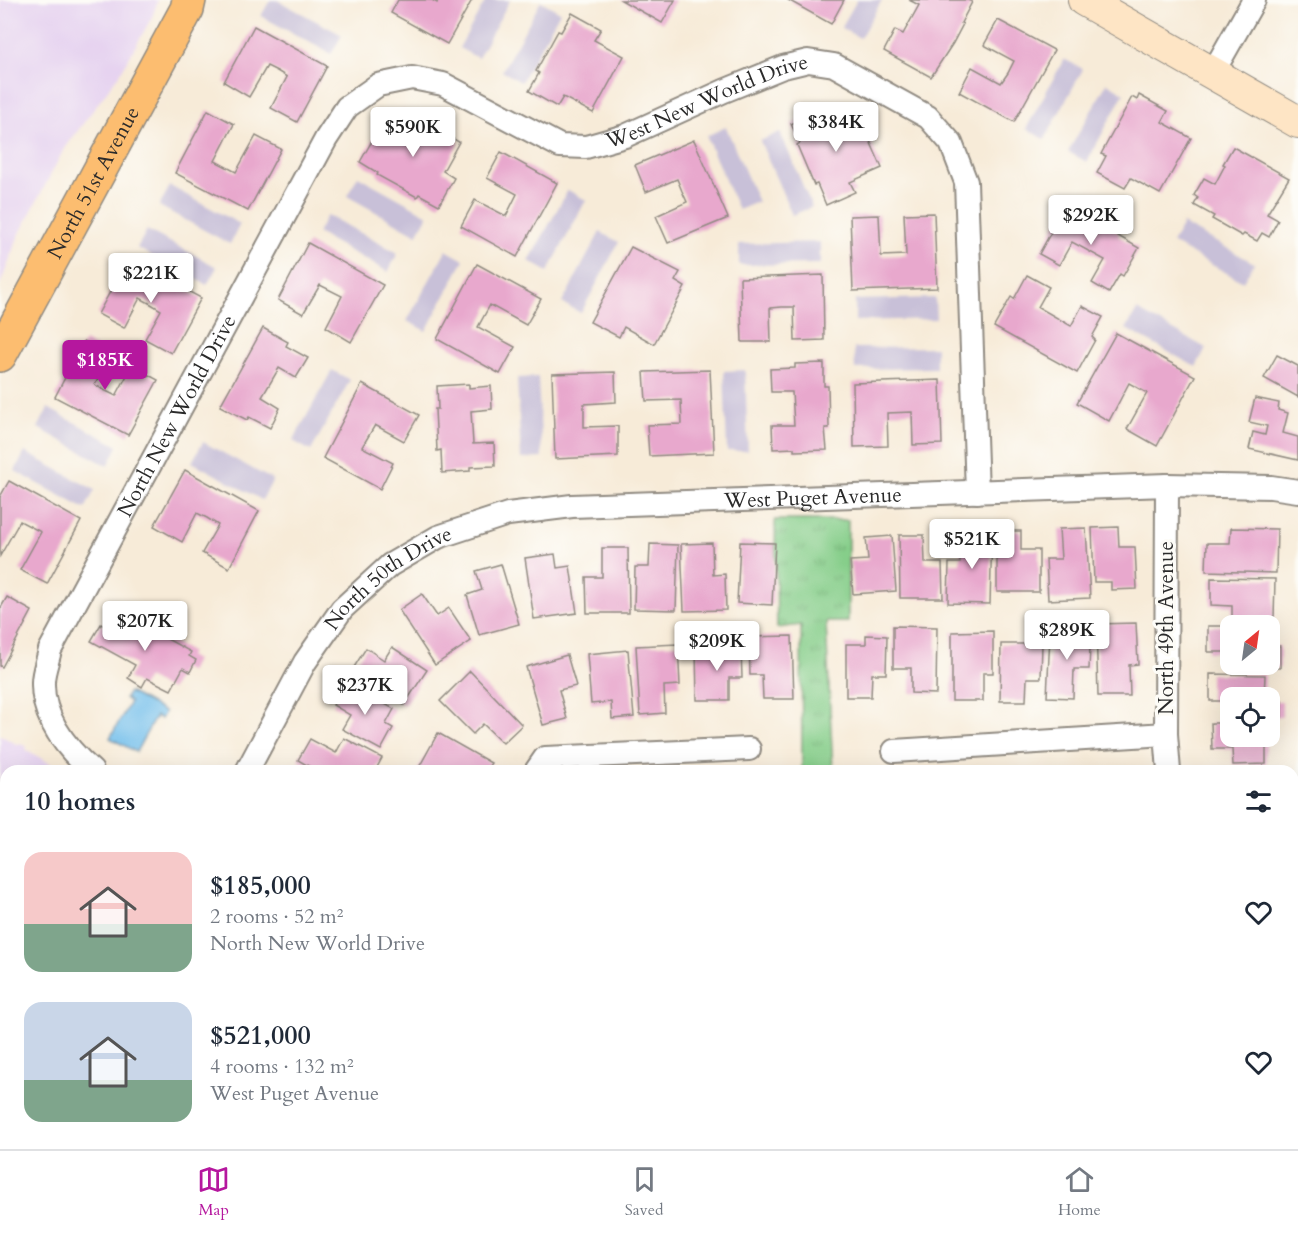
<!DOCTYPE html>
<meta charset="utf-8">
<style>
body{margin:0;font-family:Cardo,serif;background:#f2f2f3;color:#1f2937;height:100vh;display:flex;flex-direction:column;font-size:22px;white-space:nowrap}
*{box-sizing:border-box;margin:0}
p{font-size:20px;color:#747a83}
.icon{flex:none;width:33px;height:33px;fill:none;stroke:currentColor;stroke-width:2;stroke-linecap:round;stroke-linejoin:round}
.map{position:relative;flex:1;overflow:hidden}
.side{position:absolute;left:0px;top:765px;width:1299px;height:384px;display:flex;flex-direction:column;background:#fff;border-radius:18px 18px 0 0;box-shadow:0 6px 24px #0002}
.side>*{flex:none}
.needle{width:39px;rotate:29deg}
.fabs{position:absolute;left:1220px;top:615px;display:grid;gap:12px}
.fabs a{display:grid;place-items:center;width:60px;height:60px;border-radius:12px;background:#fff;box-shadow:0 6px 24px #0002;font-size:30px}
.price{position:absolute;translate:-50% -51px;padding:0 14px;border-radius:6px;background:#fff;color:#222;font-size:20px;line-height:39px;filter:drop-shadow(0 2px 3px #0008)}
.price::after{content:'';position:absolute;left:50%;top:36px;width:18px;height:14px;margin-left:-9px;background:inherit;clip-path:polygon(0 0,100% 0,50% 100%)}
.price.on{background:#b5179e;color:#fff}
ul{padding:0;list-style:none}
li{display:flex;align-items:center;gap:18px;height:150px;padding:0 24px}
li span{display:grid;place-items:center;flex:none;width:168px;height:120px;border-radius:18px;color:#555}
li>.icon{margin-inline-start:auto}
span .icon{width:72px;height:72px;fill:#fffc;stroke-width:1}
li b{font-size:26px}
h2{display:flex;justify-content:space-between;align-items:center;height:72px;padding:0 24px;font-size:26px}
.dock{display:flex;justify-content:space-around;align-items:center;height:84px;border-top:2px solid #e0e1e3;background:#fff;font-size:16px;color:#747a83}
.dock a{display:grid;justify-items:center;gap:3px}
.dock .on{color:#b5179e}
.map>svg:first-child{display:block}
</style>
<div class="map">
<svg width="1298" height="1149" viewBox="0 0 1298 1149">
<defs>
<pattern id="park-tufts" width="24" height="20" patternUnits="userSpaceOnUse" patternTransform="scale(1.5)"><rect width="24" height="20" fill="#86ce8a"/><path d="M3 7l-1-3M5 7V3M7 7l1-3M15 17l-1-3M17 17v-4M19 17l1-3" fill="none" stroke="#74b177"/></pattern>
</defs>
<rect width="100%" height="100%" fill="#fdfcf7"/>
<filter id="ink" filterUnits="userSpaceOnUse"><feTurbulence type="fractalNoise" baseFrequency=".0167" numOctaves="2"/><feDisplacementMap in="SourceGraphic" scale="12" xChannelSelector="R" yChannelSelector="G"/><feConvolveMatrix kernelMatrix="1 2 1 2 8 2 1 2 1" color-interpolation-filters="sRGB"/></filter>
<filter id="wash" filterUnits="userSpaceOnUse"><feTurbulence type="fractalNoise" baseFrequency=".008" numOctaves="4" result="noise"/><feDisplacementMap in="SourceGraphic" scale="24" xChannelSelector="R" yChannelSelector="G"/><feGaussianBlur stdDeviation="1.35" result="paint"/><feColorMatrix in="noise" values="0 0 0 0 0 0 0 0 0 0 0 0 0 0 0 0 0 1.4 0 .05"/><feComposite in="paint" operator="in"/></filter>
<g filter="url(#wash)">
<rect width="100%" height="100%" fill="#f7ebd8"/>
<g fill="#e6d3f0">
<polygon points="0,0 158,0 152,17 121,72 63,151 18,237 0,285"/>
<polygon points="0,735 18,745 20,743 27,747 26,750 64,771 6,771 6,884 5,880 0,877"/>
</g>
<g fill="#c8c0d8">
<polygon points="270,0 277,0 342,35 331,54 261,16"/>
<polygon points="486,0 510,0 478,58 459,48"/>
<polygon points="857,0 882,0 860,38 841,28"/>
<polygon points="541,1 560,12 521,82 502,71"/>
<polygon points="1064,59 1083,69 1045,139 1026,129"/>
<polygon points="1107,83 1124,93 1087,162 1068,152"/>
<polygon points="726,127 758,202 738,210 706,136"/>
<polygon points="780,132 812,207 792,215 760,141"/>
<polygon points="358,176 428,215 417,235 347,196"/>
<polygon points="170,186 240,224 230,244 159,206"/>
<polygon points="568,190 586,200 548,272 529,261"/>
<polygon points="327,215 398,253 388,272 317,233"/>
<polygon points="1183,224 1254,263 1243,282 1172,243"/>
<polygon points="147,230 217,267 207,285 137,248"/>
<polygon points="600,232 619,242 581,313 562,303"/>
<polygon points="820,242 820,264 739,265 739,244"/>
<polygon points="446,250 464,260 426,331 407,321"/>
<polygon points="935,298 936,319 855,321 855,300"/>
<polygon points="1137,310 1206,348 1196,367 1126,329"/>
<polygon points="936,347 936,368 855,369 854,348"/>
<polygon points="332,370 350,380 311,451 293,441"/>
<polygon points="745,370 748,451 727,451 724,371"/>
<polygon points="538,377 542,458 521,459 517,378"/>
<polygon points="48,408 118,446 108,466 38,428"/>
<polygon points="203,442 273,480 262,500 192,462"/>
<polygon points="25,452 95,490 85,509 15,471"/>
</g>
<g fill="url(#park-tufts)" stroke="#587c5a" stroke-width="1.5">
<polygon points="775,520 848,520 848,622 826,622 833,771 802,771 801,625 777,628"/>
<polygon points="350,1143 1219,1143 1230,1149 347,1149"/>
</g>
<polygon fill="#71beeb" stroke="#4e748b" stroke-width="1.5" points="129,692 165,712 161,719 156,716 136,752 110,738 130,702 125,698"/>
<g id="blocks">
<g fill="#e8a8cd">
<polygon points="398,0 432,0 437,3 438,0 472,0 447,44 391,13"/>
<polygon points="621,0 675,0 662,23"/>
<polygon points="788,0 844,0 831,24"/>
<polygon points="909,0 968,0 972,2 961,23 963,24 953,43 931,77 884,51 895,30 903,34 919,5"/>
<polygon points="572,13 601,29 594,40 624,56 593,113 563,97 557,107 529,91 539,73 536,71 558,31 561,32"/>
<polygon points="998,20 1054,50 1014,122 959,92 972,67 1001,83 1008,73 1014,61 984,45"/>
<polygon points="254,26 327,66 297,122 271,108 287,77 277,71 267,66 249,97 224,82"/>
<polygon points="1139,95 1168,111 1162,122 1191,138 1160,194 1131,178 1125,188 1097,173 1106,156 1101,154 1132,97 1137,100"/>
<polygon points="856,109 882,168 850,182 855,192 826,205 817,184 814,185 797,145 800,143 791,124 819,112 824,123"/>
<polygon points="208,110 234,124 215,161 236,172 256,136 281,149 248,211 175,173"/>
<polygon points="402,110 459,142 443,171 454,178 439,205 419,194 417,197 377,175 378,173 360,162 376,134 386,139"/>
<polygon points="694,140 728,218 668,243 656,216 687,202 682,191 677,179 646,192 635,165"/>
<polygon points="1233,147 1289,178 1267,214 1278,220 1269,237 1262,233 1257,241 1244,234 1242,236 1228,228 1212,219 1214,216 1194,205 1198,198 1194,195 1204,178 1215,184 1225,165 1223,164"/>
<polygon points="501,152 557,183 517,257 461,226 475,200 506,216 517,194 487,178"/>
<polygon points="1065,207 1080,215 1082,212 1120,233 1118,236 1139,248 1123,276 1120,274 1109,293 1092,283 1105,260 1072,242 1059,265 1039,254"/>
<polygon points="934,213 937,288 853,291 850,216 879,215 881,256 906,255 904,214"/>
<polygon points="308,243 383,285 351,342 326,327 342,296 320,285 303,314 278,300"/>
<polygon points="631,247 680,272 675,281 685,287 654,344 624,327 619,337 590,322"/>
<polygon points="128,259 201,298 171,353 145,339 161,310 151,304 140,298 124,328 98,314"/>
<polygon points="477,264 541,299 526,325 490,305 478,327 515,347 500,374 437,339"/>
<polygon points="823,275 824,340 795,341 794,307 782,307 770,308 771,342 742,342 740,278"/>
<polygon points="1027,275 1049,287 1038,307 1071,326 1082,306 1103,317 1092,337 1095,340 1077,373 994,327 1011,297 1014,299"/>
<polygon points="263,328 288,342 286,346 308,358 296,378 279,368 262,397 280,408 270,428 249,417 247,420 220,406"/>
<polygon points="1116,333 1195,376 1157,446 1127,429 1147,393 1129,383 1109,421 1077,403"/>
<polygon points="84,341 110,355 95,385 104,390 116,396 132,366 158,380 128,435 55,397"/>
<polygon points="1277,355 1298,366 1298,397 1264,378"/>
<polygon points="824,363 824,386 828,386 829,428 825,428 827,450 794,451 794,448 773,449 772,425 794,425 792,392 771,392 770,369 795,368 795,364"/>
<polygon points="710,370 714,453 649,456 647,425 682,424 681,400 646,401 644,372"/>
<polygon points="615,372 616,402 584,404 584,427 618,426 618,456 555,459 552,374"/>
<polygon points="940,380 942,444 913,445 912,412 887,413 888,446 854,447 853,383"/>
<polygon points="362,384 419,415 404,441 375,425 362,447 393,463 380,489 323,458"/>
<polygon points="469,384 469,388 491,386 492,409 471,411 473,444 494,443 495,466 470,467 470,471 442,473 441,450 437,451 436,429 435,409 438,409 437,386"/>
<polygon points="1255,398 1279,403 1278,410 1288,413 1283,433 1298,437 1298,460 1249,449 1253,432 1265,435 1267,426 1249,422"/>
<polygon points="185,470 259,511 229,568 202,553 218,525 207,518 197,513 182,542 154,526"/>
<polygon points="9,481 81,521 47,584 20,570 41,532 20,521 0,556 0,497"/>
<polygon points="1118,527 1119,547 1135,547 1137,589 1111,590 1111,582 1094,582 1092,528"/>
<polygon points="1086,528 1090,598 1048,600 1046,559 1061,559 1059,529"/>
<polygon points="1231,528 1277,529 1276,573 1206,571 1207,543 1230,543"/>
<polygon points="997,531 1021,531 1021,550 1039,550 1039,592 997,592"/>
<polygon points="960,532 992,533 990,604 948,603 949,563 960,563"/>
<polygon points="899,535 924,535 925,563 942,563 943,598 900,598"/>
<polygon points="892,536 896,591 853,594 850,561 868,560 866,538"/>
<polygon points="740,542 775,543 772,605 737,603"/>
<polygon points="712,543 713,575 725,574 726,610 684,611 681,544"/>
<polygon points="650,544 678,545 676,610 634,609 635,567 649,567"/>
<polygon points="602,548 628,548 629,613 587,613 586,577 602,577"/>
<polygon points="555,554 557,568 570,566 577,613 534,619 525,558"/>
<polygon points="501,564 519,624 479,635 467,595 482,590 476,571"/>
<polygon points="1211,578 1275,579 1274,619 1232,618 1232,606 1211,605"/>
<polygon points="422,594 437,616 449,608 471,641 435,665 399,610"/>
<polygon points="7,597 32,611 2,667 0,666 0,609"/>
<polygon points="113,615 150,635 156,623 171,632 167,639 191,652 189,656 196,660 190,672 183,668 171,690 147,678 142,687 128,678 135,665 91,641 101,624 106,627"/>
<polygon points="1136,623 1138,664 1129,665 1130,696 1098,696 1096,624"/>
<polygon points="893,626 937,627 936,694 911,693 911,668 893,668"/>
<polygon points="1073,626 1091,627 1089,669 1074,669 1073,698 1047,697 1050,635 1072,636"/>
<rect x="1208" y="626" width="22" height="26"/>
<polygon points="993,631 993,673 983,673 983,701 952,701 952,632"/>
<polygon points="866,635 887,636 886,674 872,674 871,697 846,697 846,644 866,644"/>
<polygon points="792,636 794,699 763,699 762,675 750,675 749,637"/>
<polygon points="678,644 680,685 664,686 665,713 640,715 636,646"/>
<polygon points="1001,644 1042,644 1041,678 1027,678 1026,701 1000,701"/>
<polygon points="1269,646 1280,646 1280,668 1239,668 1239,664 1269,664"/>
<polygon points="392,647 427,670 404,705 351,672 366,648 384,660"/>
<polygon points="741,648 742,678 729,678 729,700 697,700 696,649"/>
<polygon points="628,650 634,717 612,719 611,702 591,704 587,654"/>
<polygon points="567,655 576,686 559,690 567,719 543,725 526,667"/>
<polygon points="470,671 522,725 503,743 483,724 473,734 440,701"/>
<polygon points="1210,674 1265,675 1264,698 1230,698 1230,701 1210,701"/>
<polygon points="346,682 394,709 386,724 393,728 381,750 342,729 350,715 333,705"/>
<polygon points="1269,701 1282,701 1282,717 1269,716"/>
<polygon points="1211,723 1230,723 1230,736 1266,736 1266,764 1233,765 1232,749 1212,749"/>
<polygon points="438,733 491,763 486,771 417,771"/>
<polygon points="344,738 382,758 375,771 317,771 298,760 310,739 336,753"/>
<polygon points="1293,795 1298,797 1298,840 1293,839"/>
<polygon points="1293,1006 1298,1009 1294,1017 1298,1019 1298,1064 1296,1068 1293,1066"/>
<polygon points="0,1008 6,1011 6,1063 0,1059"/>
</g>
</g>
</g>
<g filter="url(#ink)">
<use href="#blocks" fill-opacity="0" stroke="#918b82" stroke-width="1.5"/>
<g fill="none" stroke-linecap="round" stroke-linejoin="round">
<defs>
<g id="minor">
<polyline points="1212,74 1254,0"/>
<polyline points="1167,485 1166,734 1169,771"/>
<polyline points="894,751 1166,734"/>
<path id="s1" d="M 92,771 C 67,749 42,718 43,682 C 43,672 48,660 50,650 L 326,139 L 347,107 L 378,85 L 412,78 L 443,84 L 560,146 L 586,147 L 625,136 L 724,91 L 783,67 L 808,61 L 834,65 L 928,117 L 951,143 L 966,182 L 977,492"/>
<path id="s2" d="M 247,771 L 305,662 L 342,609 L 390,565 L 438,537 L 508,514 L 572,506 L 1167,485 L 1271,487 L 1298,491"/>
<polyline points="536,771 545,758 749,749"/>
<polyline points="1293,913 1298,915"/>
<polyline points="0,915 6,918"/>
<polyline points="331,1149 334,1143"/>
</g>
<polyline id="secondary" points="1084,0 1298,122"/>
<g id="primary">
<path id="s3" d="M 0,355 L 187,9 L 189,0"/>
</g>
</defs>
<use href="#minor" stroke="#918b82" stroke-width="26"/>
<use href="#secondary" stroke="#918b82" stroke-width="34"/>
<use href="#primary" stroke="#918b82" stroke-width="36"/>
<use href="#minor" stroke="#fff" stroke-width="22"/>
<use href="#secondary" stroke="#fee5c5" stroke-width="32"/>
<use href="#primary" stroke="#fcbd6f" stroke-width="33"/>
</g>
</g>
<g text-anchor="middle" stroke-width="6" stroke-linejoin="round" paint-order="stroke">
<g font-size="21" fill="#2b2b2b" stroke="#fdfcf7">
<text dy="7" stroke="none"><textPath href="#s1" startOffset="1149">West New World Drive</textPath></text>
<text dy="7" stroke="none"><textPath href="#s3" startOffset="196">North 51st Avenue</textPath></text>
<text dy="7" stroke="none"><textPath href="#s1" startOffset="404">North New World Drive</textPath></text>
<text dy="7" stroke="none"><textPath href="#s2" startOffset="688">West Puget Avenue</textPath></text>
<text dy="7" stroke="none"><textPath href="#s2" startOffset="244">North 50th Drive</textPath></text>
<text transform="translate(1166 628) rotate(-90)" y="7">North 49th Avenue</text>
</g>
</g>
</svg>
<div class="fabs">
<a><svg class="needle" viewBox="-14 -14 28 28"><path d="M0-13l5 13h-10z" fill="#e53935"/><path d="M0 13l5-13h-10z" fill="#747a83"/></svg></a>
<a><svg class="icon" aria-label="locate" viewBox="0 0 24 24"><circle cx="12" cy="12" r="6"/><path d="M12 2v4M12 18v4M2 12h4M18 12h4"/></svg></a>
</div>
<b class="price" style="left:836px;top:153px">$384K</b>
<b class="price" style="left:413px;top:158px">$590K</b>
<b class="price" style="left:1091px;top:246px">$292K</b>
<b class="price" style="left:151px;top:304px">$221K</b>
<b class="price on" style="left:105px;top:391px">$185K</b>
<b class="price" style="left:972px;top:570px">$521K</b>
<b class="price" style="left:145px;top:652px">$207K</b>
<b class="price" style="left:1067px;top:661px">$289K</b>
<b class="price" style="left:717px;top:672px">$209K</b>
<b class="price" style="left:365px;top:716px">$237K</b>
<section class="side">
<h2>10 homes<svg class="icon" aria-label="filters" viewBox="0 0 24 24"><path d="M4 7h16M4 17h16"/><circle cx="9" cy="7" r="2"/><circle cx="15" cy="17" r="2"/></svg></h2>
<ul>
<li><span style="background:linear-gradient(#f6c9c9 60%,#7fa58c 0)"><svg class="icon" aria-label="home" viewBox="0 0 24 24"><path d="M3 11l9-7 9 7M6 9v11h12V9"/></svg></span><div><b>$185,000</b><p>2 rooms · 52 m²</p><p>North New World Drive</p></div><svg class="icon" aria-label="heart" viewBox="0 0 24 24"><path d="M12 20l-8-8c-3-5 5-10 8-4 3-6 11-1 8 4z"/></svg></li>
<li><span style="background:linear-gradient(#c9d6e8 65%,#7fa58c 0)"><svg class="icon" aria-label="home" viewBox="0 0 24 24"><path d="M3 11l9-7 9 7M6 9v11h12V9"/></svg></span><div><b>$521,000</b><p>4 rooms · 132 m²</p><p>West Puget Avenue</p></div><svg class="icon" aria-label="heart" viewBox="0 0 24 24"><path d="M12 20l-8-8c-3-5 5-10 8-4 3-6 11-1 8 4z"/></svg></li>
</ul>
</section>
</div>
<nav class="dock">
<a class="on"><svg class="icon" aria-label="map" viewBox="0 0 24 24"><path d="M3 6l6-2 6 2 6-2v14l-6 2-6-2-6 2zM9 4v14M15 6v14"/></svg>Map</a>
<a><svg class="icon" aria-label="saved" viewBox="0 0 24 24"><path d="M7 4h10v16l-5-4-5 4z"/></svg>Saved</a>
<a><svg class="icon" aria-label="home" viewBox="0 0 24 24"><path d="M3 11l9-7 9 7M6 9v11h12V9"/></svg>Home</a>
</nav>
